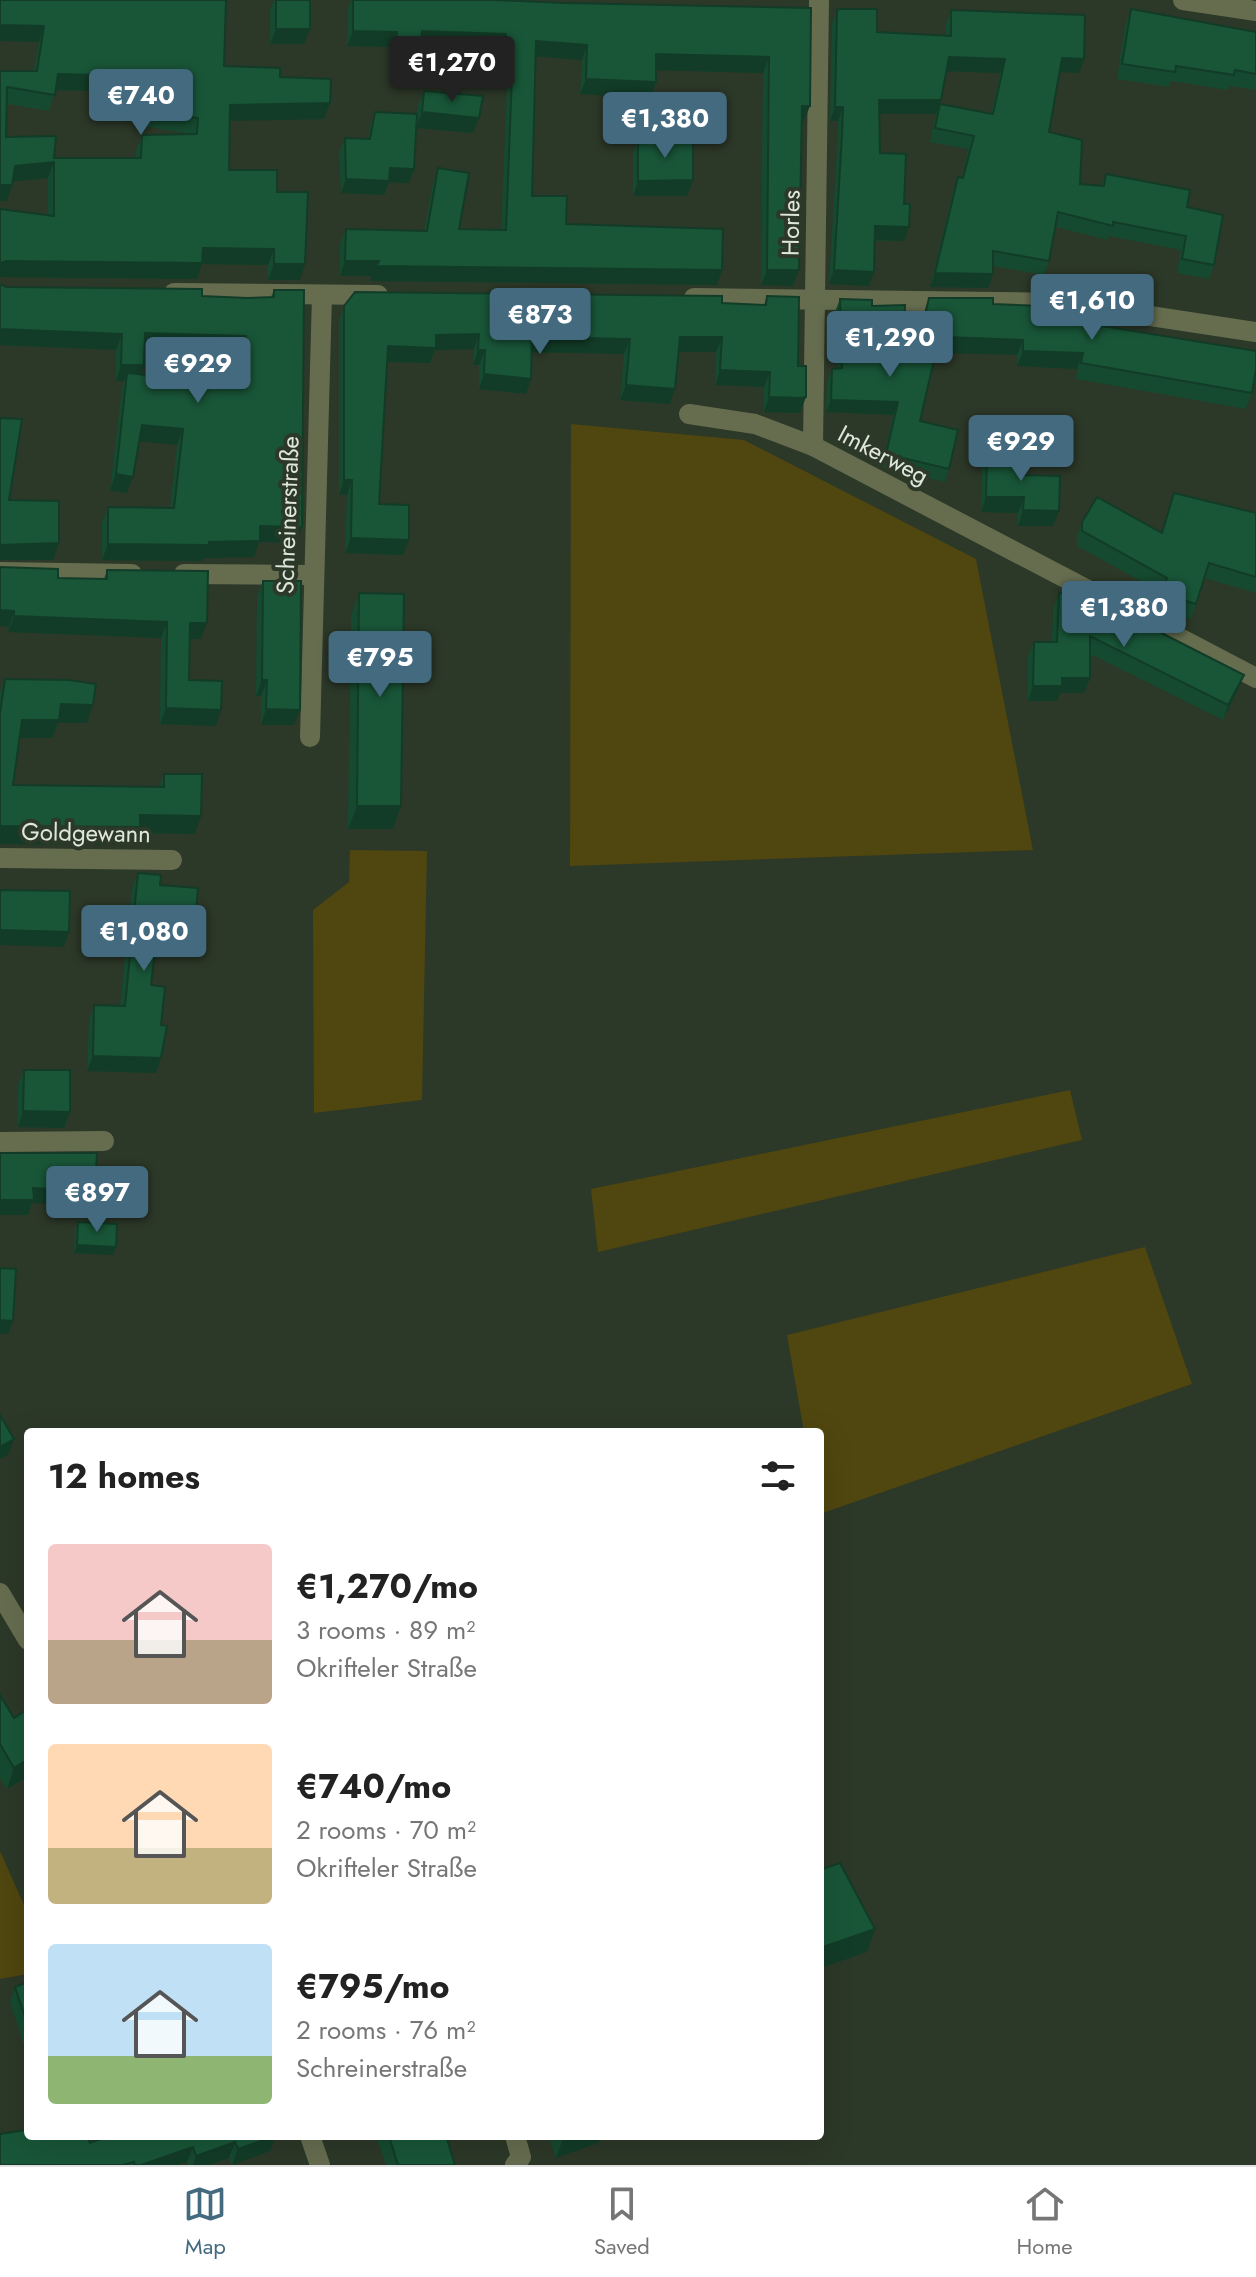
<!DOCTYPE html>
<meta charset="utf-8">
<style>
body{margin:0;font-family:Jost,sans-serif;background:#f2f2f2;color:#222;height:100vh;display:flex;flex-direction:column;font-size:30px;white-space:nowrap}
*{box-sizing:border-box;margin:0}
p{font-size:26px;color:#767676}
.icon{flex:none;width:44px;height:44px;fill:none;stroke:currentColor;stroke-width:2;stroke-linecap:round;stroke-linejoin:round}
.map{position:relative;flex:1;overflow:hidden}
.details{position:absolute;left:24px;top:1428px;width:800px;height:712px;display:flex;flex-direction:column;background:#fff;border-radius:8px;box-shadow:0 8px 32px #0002}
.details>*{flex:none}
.price{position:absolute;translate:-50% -68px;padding:0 18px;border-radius:8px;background:#446a80;color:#fff;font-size:26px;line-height:52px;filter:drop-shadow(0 2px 4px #0008)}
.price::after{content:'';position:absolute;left:50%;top:48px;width:24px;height:18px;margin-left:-12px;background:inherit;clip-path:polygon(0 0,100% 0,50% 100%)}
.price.current{background:#222;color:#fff}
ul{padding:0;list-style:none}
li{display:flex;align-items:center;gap:24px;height:200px;padding:0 24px}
li span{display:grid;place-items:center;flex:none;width:224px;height:160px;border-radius:8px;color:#555}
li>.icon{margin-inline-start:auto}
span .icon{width:96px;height:96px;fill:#fffc;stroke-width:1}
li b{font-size:34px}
h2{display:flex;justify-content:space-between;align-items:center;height:96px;padding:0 24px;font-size:34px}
.dock{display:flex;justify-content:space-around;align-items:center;height:112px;border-top:2px solid #e0e0e0;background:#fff;font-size:22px;color:#767676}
.dock a{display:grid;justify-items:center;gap:4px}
.dock .current{color:#446a80}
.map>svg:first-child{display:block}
</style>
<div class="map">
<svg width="1256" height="2165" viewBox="0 0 1256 2165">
<rect width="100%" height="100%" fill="#2c3828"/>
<g fill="#50460f">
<polygon points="571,424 744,440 976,559 1033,850 570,866"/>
<polygon points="350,850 427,851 422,1100 314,1113 313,910 349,882"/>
<polygon points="1070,1090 1082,1140 598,1252 591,1189"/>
<polygon points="1145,1247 1192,1384 820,1514 820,1432 804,1432 787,1335"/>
<polygon points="0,1851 28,1914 28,1974 0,1979"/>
</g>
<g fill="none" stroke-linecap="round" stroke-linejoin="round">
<g stroke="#666d4f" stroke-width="20">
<polyline points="1183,0 1256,11"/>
<polyline points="174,293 378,295"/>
<polyline points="694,298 1065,303 1256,332"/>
<polyline points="689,414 755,424 813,446 1256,678"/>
<polyline points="813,446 819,0"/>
<polyline points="0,572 132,574"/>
<polyline points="184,574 312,575"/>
<polyline points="310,737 322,295"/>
<polyline points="0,858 172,860"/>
<polyline points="0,1142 104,1141"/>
<polyline points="0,1593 28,1640"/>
<polyline points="310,2136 320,2165"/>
<polyline points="515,2136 521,2157 515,2165"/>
</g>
</g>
<g fill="#164a30" fill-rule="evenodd">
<path d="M 0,0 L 224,66 L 280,77 L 330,103 L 324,119 L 230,120 L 229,170 L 277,192 L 300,280 L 268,280 L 268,265 L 202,264 L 197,279 L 0,277 L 48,215 L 48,178 L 13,181 L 7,201 L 0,71 L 34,71 L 39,42 L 0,41 ZM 55,90 L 137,92 L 137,125 L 191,134 L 142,135 L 136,151 L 136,158 L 54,158 L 6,137 L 7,104 L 49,111 Z"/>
<polygon points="274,0 310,0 304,44 270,44 270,10"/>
<polygon points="351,0 494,0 565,3 811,8 804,121 802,121 799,270 793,286 761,285 763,73 656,70 656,82 650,98 580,94 582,60 536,56 532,196 566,224 717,285 370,281 372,276 340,276 340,244 346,229 424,231 433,183 438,168 459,229 501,230 508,65 500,64 501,49 419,46 415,55 391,55 391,47 347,46 348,9"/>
<polygon points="1131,9 1256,32 1256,90 1230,86 1228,90 1171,81 1169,87 1117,79 1125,25"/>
<polygon points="837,10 877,32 946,35 946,24 951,10 1084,59 1079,73 1060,72 1049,132 1080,184 1101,186 1106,174 1187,207 1214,265 1209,279 1177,273 1181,250 1109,236 1107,240 1056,227 1049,261 1044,275 993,266 993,274 988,288 930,287 953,191 958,177 962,177 968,149 930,142 935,117 940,104 991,114 1000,73 947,71 941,100 936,114 880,114 880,153 904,204 909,227 904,241 875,241 869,286 829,284 837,149 838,121 830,121 832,24"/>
<polygon points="424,91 479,118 473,133 416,128 414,169 409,183 389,182 384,195 341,193 339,152 345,138 368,139 370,127 375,112 416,123 418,106"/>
<polygon points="638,139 693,180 687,196 633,196 633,154"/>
<path d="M 0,284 L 6,287 L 247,298 L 271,297 L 274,290 L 297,543 L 259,542 L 254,557 L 204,558 L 203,561 L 102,560 L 102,523 L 108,507 L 170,508 L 177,445 L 139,441 L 127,493 L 110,490 L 122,389 L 124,381 L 116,381 L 116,350 L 0,345 ZM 145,349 L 240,352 L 239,385 L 141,374 Z"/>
<polygon points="767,296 798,366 806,397 800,412 795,413 764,412 764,387 715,385 716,352 679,352 670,404 620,400 624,354 531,352 526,394 479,389 479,365 473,365 474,349 435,350 430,363 387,362 379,504 403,555 345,553 347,495 339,495 339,321 344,306 722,303 764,305"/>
<polygon points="929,298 993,304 1065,320 1252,393 1246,409 1076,379 1077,369 1017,366 1017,355 935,352 920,421 949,469 945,482 882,467 893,415 826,412 827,382 832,369 837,369 835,312 840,299 872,306 903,346 915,348 924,313"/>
<polygon points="987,454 1024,475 1059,511 1053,526 1018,526 1018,513 981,512 982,469"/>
<polygon points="1174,493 1256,513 1256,593 1204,578 1191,619 1157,609 1162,593 1077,546 1077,537 1082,522 1161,533"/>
<polygon points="0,567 58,578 104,579 107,570 201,639 190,639 189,680 216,726 160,724 161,638 8,632 9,627"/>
<polygon points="263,581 294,725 261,725 261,696 256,696 257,597"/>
<polygon points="359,593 401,806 393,829 348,829 351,616"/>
<polygon points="1059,593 1244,675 1238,690 1223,720 1090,654 1090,678 1084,693 1060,693 1057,701 1028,701 1028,656 1034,642 1052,642 1053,608"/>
<polygon points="5,679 87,723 58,723 52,738 20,738 13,785 159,787 164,774 195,834 137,833 133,845 0,844 0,692"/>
<polygon points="138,873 194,934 189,950 155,947 151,985 161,1025 161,1058 156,1073 87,1071 89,1020 94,1005 120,1006 132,888"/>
<polygon points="24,1070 70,1112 64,1128 18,1127 18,1085"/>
<polygon points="78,1222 116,1247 113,1255 74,1253 75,1230"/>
<polygon points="0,1695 14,1718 28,1709 28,1776 7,1789 0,1778"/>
<polygon points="28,1982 28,2058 10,2002 15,1987"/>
<polygon points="276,2136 270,2151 232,2165 229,2158 208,2165 188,2165 187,2162 179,2165 0,2165 27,2137 90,2143"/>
<polygon points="376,2136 446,2136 455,2165 386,2165"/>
<polygon points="549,2136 601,2136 598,2143 556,2158"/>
</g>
<g fill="#123c27">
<polygon points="0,25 44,26 39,42 0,41"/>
<polygon points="276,29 310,29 304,44 270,44"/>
<polygon points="353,31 397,32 391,47 347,46"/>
<polygon points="422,31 506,34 501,49 419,46 415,55 391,55 396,39"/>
<polygon points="536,41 587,45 582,60 531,56"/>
<polygon points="505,49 513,50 508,65 500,64"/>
<polygon points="656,54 769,57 763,73 651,70"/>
<polygon points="949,57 1005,59 1000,73 944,71"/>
<polygon points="1062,58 1084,59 1079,73 1057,72"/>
<polygon points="58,74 143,76 137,92 52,90"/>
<polygon points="586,79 656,82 650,98 580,94"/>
<polygon points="879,100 941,100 936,114 874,114"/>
<polygon points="330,103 324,119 225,121 230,105"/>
<polygon points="802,106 810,106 804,121 797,121"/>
<polygon points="835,107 843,107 838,121 830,121"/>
<polygon points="422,112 479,118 473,133 416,128"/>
<polygon points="54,162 48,178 9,182 15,166"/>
<polygon points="390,168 414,169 409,183 389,182 384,195 341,193 346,179"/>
<polygon points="693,180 687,196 633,196 638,181"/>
<polygon points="0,185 12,185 7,201 0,201"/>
<polygon points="875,226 909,227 904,241 870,240"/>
<polygon points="203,248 274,249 268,265 202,264 197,279 0,277 0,263 6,261"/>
<polygon points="345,261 379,261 722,270 717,285 370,281 372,276 340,276"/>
<polygon points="274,264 305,264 300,280 268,280"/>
<polygon points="767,270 799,270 793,286 761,285"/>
<polygon points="834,270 874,272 869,286 829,284"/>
<polygon points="935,273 993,274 988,288 930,287"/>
<polygon points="0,329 122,334 116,350 0,345"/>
<polygon points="145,333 246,336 240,352 139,349"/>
<polygon points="479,334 474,349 435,350 430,363 383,362 388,346 436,335"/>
<polygon points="920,336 1023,340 1017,355 914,352"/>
<polygon points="532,337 630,339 624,354 526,352"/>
<polygon points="680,337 722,337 716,352 675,352"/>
<polygon points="478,350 485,350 479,365 473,365"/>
<polygon points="1023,351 1083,353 1077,369 1017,366"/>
<polygon points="121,365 144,365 139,381 127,373 124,381 116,381"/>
<polygon points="720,370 770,372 764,387 715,385"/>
<polygon points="484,374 531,379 526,394 479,389"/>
<polygon points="626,385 675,389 670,404 620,400"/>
<polygon points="769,397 806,397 800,412 795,413 764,412"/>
<polygon points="831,400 898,402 893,415 826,412"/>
<polygon points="142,425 183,429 177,445 136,441"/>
<polygon points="116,474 133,477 127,493 110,490"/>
<polygon points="344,480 352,480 347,495 339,495"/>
<polygon points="986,497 1024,497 1018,513 981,512"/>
<polygon points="1023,510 1059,511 1053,526 1018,526"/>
<polygon points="260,526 302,527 297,543 259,542 254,557 204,558 203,561 102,560 108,544 209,542"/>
<polygon points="351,538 409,540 403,555 345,553"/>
<polygon points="59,543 53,560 0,560 0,545"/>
<polygon points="0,610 14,611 9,627 0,626"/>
<polygon points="14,616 167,622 161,638 8,632"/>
<polygon points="190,623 207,623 201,639 184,639"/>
<polygon points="1244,675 1238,690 1223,720 1228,705"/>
<polygon points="1062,678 1090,678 1084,693 1060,693 1057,701 1028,701 1033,686"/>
<polygon points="262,680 267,680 261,696 256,696"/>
<polygon points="61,704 93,705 87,723 58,723 52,738 15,738 22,720"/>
<polygon points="166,708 221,710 216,726 160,724"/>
<polygon points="266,709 300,710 294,725 261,725"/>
<polygon points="357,806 401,806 393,829 348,829"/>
<polygon points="140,815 201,816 195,834 137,833 133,845 0,844 0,826"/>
<polygon points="0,930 69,932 64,947 0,945"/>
<polygon points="157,931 194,934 189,950 151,947"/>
<polygon points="93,1056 161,1058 156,1073 87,1071"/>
<polygon points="23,1111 70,1112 64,1128 18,1127"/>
<polygon points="33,1188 95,1191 90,1206 32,1203 28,1215 0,1215 0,1200"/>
<polygon points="77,1245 116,1247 113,1255 74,1253"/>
<polygon points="0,1320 13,1321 8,1334 0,1334"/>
<polygon points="14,1439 8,1455 0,1459 0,1447"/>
<polygon points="28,1759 28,1776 7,1789 14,1768"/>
<polygon points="875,1929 867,1952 820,1968 820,1948"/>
<polygon points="276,2136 270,2151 232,2165 238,2149"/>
<polygon points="564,2136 601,2136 598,2143 556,2158"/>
<polygon points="235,2142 229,2158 208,2165 193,2165 196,2156"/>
<polygon points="193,2147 187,2162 179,2165 141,2165"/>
</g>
<g fill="#195638" stroke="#123c27" stroke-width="2" fill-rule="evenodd">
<path d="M 0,0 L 226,0 L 224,66 L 280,68 L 280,77 L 331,79 L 330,103 L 230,105 L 229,170 L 277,170 L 277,192 L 308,192 L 305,264 L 274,264 L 274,249 L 203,248 L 202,263 L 6,261 L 0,263 L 0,209 L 54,216 L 54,162 L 15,166 L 12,185 L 0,185 L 0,71 L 37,71 L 44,26 L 0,25 ZM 58,74 L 143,76 L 142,109 L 198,118 L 197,134 L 142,135 L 141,158 L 54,158 L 56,136 L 6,137 L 7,87 L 55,95 Z"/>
<rect x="276" y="0" width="34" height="29"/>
<polygon points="353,0 494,0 565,3 811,8 810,106 802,106 799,270 767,270 769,57 656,54 656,82 586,79 587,45 536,41 532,196 567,196 566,224 723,229 722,270 376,266 379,261 345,261 346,229 427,231 438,168 469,173 459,229 506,230 513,50 505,49 506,34 422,31 421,40 396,39 397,32 353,31"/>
<polygon points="840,9 877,9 877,32 951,36 951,10 1085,15 1084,59 1062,58 1049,132 1082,140 1080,184 1104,186 1106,174 1190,190 1187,207 1223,215 1214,265 1182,259 1186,236 1113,222 1113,226 1058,212 1049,261 993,251 993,274 935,273 958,177 963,178 974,136 935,128 940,104 993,114 1005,59 949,57 941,100 879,100 880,153 906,154 904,204 910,204 909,227 875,226 874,272 834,270 842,135 843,107 835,107 837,10"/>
<polygon points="1131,9 1256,32 1256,74 1235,70 1234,75 1176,66 1175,72 1122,64"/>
<polygon points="424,91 483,96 479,118 422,112"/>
<polygon points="375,112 417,114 414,169 390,168 389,181 346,179 345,138 370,139"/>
<polygon points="638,139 693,139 693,180 638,181"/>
<polygon points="0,284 6,287 202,289 202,296 247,298 274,297 274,290 304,290 302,527 260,526 260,541 209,542 209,545 108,544 108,507 174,508 183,429 142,425 133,477 116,474 127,373 244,385 246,336 145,333 144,365 121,365 122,334 0,329"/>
<polygon points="355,292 722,296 722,303 766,305 767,296 799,297 798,366 806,366 806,397 800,398 769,397 770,372 720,370 722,337 680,337 675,389 626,385 630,339 532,337 531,379 484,374 485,350 478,350 479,334 436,335 436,348 388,346 379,504 409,505 409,540 351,538 352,480 344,480 344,306"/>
<polygon points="929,298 993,298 993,304 1068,307 1065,320 1256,351 1256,369 1252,393 1081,363 1083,353 1023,351 1023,340 920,336"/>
<polygon points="840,299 872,300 872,306 905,305 903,346 936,351 920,421 958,430 949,469 886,454 898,402 831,400 832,369 842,368"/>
<polygon points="0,418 22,419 9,500 59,501 59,543 0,545"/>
<polygon points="987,454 1025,454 1024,475 1060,476 1059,511 1023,510 1024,497 986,497"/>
<polygon points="1174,493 1256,513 1256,577 1209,563 1196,604 1162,594 1167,578 1082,531 1082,522 1097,497 1162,533"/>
<polygon points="0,567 58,569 58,578 107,579 107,570 208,571 207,623 190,623 189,680 222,681 221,710 166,708 167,622 14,616 14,611 0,610"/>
<polygon points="263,581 301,581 300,710 266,709 267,680 262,680"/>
<polygon points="359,593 404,594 401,806 357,806"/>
<polygon points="1059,593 1085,594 1244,675 1228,705 1090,636 1090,678 1062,678 1062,686 1033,686 1034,642 1057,642"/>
<polygon points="5,679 69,680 96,684 93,705 61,704 59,720 22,720 13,785 164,787 164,774 202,774 201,816 140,815 140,827 0,826 0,713"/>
<polygon points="138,873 161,875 160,885 198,888 194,934 157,931 151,985 165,987 161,1025 167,1026 161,1058 93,1056 94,1005 125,1006"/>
<polygon points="0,890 70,891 69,932 0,930"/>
<polygon points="24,1070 70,1070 70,1112 23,1111"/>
<polygon points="0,1153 97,1153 95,1191 33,1188 34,1200 0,1200"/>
<polygon points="78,1222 117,1224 116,1247 77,1245"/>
<polygon points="0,1268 16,1269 13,1321 0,1320"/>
<polygon points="0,1415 14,1439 0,1447"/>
<polygon points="0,1695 14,1718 28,1709 28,1759 14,1768 0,1744"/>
<polygon points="840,1863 875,1929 820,1948 820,1870"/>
<polygon points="28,1982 28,2026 15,1987"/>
<polygon points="26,2130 27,2137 87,2136 90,2143 108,2136 275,2136 238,2149 235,2142 196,2156 193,2147 141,2165 135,2165 134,2162 123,2165 0,2165 0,2134"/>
<polygon points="389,2136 446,2136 455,2165 398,2165"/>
</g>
<g text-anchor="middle" stroke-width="8" stroke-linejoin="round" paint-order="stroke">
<g font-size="24" fill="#dfe6dc" stroke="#2c3828">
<text transform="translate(791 223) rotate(-89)" y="8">Horles</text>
<text transform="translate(883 455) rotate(28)" y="8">Imkerweg</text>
<text transform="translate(288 515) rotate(-88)" y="8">Schreinerstraße</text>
<text transform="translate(86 833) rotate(1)" y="8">Goldgewann</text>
</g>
</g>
</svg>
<b class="price current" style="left:452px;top:104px">€1,270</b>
<b class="price" style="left:141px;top:137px">€740</b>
<b class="price" style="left:665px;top:160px">€1,380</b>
<b class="price" style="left:1092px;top:342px">€1,610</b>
<b class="price" style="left:540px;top:356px">€873</b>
<b class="price" style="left:890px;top:379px">€1,290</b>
<b class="price" style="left:198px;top:405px">€929</b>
<b class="price" style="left:1021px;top:483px">€929</b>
<b class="price" style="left:1124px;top:649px">€1,380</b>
<b class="price" style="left:380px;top:699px">€795</b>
<b class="price" style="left:144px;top:973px">€1,080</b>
<b class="price" style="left:97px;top:1234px">€897</b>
<section class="details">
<h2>12 homes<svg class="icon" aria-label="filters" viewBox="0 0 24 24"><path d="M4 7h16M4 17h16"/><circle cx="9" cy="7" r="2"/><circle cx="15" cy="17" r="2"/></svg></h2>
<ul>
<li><span style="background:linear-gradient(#f6c9c9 60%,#b9a48a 0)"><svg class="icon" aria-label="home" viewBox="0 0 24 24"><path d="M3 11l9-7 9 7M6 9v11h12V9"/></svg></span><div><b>€1,270/mo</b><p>3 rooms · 89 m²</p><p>Okrifteler Straße</p></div></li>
<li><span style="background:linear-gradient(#ffd9b3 65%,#c2b280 0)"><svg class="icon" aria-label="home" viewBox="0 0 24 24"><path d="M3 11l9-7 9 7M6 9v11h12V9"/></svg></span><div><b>€740/mo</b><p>2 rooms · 70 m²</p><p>Okrifteler Straße</p></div></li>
<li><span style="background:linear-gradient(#bfe0f5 70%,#8fb573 0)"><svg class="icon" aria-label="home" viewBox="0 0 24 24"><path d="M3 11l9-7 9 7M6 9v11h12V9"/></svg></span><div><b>€795/mo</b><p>2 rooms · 76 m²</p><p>Schreinerstraße</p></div></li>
</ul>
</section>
</div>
<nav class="dock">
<a class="current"><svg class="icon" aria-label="map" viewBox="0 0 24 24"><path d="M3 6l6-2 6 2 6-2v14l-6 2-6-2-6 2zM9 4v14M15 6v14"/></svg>Map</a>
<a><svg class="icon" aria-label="saved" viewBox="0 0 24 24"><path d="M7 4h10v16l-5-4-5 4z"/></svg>Saved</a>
<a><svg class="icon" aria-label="home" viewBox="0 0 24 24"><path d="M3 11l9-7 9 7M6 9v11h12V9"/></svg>Home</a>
</nav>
